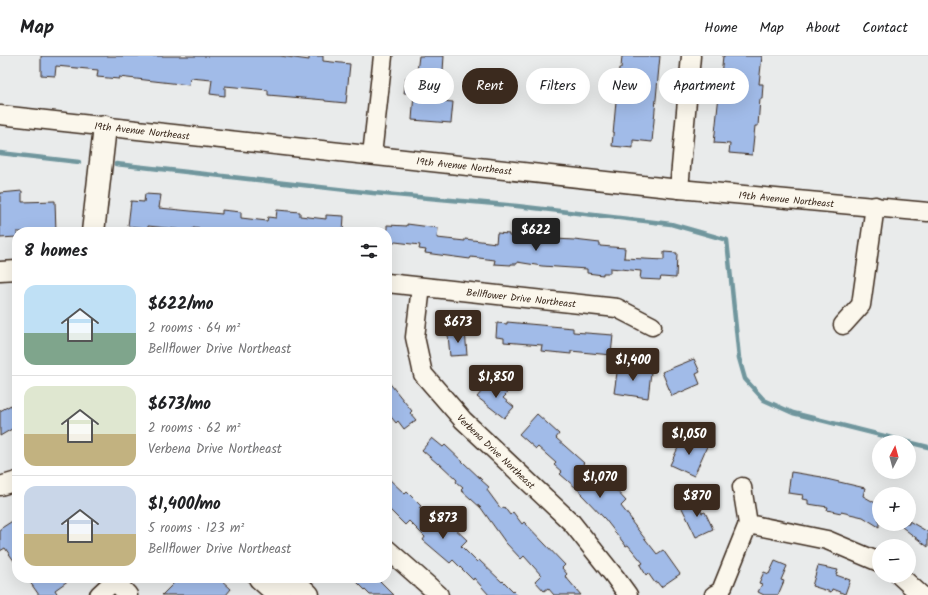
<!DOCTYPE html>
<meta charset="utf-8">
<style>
body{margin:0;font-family:Kalam,sans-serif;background:#f2f2f2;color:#202124;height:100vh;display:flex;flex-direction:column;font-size:15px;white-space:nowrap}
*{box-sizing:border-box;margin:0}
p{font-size:13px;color:#757577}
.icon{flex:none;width:22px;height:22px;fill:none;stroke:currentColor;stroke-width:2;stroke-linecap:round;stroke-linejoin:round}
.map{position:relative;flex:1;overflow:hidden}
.details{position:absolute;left:12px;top:171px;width:380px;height:356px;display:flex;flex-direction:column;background:#fff;border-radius:16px;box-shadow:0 4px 16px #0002}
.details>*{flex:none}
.hud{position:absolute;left:404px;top:12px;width:380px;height:36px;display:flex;gap:8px}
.needle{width:26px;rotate:6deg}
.controls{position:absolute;left:872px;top:379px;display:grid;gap:8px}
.controls a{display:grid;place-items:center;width:44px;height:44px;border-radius:50%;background:#fff;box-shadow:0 4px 16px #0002;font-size:20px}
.price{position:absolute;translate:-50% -34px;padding:0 9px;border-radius:4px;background:#3b2a1e;color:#fff;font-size:13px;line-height:26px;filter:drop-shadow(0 1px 2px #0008)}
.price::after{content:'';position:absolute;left:50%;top:24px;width:12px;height:9px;margin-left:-6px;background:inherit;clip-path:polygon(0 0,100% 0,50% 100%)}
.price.on{background:#222;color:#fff}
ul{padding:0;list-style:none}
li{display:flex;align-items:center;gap:12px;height:100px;padding:0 12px}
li+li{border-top:1px solid #e0e0e0}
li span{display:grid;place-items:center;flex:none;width:112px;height:80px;border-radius:12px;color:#555}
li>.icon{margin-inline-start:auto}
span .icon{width:48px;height:48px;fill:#fffc;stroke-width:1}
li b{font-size:17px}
h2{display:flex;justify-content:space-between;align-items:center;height:48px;padding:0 12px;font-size:17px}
.pill{padding:0 14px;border-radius:18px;background:#fff;box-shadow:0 4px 16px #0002;font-size:14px;line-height:36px}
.pill.on{background:#3b2a1e;color:#fff}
header{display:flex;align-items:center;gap:24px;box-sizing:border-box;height:56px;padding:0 20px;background:#fff;border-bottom:1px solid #e0e0e0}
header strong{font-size:19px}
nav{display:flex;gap:22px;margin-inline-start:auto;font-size:14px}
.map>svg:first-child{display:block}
</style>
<header>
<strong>Map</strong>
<nav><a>Home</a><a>Map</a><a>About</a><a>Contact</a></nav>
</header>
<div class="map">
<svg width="928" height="539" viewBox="0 0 928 539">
<rect width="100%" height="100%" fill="#e9ebeb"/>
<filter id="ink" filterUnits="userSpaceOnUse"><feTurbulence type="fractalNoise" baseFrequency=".025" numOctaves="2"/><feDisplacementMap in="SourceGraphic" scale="8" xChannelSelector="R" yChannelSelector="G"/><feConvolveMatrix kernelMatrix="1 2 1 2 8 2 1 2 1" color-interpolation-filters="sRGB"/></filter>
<g filter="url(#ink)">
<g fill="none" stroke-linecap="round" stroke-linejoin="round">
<g stroke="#6f969d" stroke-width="4.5">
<polyline points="0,97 79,106"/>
<polyline points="116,108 373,137 517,150 671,168 727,184 739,302 745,323 764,344 793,357 928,391"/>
</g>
</g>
<g fill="#a1bbe8" stroke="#3b2a1e">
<polygon points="41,0 280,0 309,4 309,0 323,0 323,5 350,8 346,47 325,45 325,44 268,39 268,34 225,30 225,40 210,38 212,24 190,22 189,29 119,21 119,23 97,21 98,14 56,10 55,20 41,19"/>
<polygon points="419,0 444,0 441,45 453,46 451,67 412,64 414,37 404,37 406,21 416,23"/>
<polygon points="622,0 660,0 652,86 633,84 633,92 612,90 619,12 621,12"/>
<polygon points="723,0 762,0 759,28 763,28 762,43 760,43 758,70 755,70 752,99 729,97 730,88 714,87"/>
<polygon points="22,135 22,146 55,145 56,176 17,176 17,181 0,182 0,137"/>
<polygon points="145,138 161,139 159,152 222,158 222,154 241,156 241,162 267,165 268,161 276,162 277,154 300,156 300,160 326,163 326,159 344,160 343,176 220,176 220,175 193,172 193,175 148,170 148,172 128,170 131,145 144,146"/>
<polygon points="407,168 438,172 437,182 465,185 465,183 496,187 497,177 509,178 509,180 555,184 555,183 574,184 600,187 600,190 625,192 624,202 664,204 664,196 677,197 676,222 661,221 660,224 640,223 641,215 610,212 610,217 603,217 603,219 587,217 587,213 542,210 517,206 517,208 511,208 511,209 494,208 495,204 471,201 470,203 425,197 426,194 419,193 420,189 387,185 387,169 407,170"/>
<polygon points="507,266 573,272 573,276 613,279 611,299 571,295 571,298 541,295 542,289 504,286 504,282 496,281 497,267 507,268"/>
<polygon points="465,274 467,299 450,300 448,279"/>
<polygon points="694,303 700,316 696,318 700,328 672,340 662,316"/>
<polygon points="618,310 638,312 638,315 651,316 648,342 614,337"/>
<polygon points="387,324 412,355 410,357 416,364 404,373 398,365 396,367 387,356"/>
<polygon points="491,324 507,338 503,342 514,351 504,362 477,341"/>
<polygon points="11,349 17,361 17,370 0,380 0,355"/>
<polygon points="537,358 559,378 556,382 584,407 581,410 598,425 603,420 626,445 621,450 632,464 631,465 657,498 663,494 680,518 661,531 657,526 655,527 648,517 646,519 640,509 643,507 628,489 626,490 605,463 582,439 583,438 560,418 562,416 554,409 556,407 538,391 536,393 519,378"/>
<polygon points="683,381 693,386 695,382 708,388 694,420 670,409"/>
<polygon points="432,382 443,391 445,389 482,424 481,424 489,431 487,434 501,453 504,451 510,459 513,456 522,468 524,466 565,509 562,512 567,518 565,520 581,539 554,539 548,532 544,535 535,525 541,519 524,500 521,503 506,487 481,452 461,434 463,432 456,426 457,424 439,407 438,408 422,394"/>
<polygon points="791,416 822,421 822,422 865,432 863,440 879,449 879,471 863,461 841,456 841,457 827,454 828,451 808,448 808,444 802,443 803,439 788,437"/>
<polygon points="387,421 405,438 407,436 421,450 419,452 436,469 437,468 444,473 449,467 467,484 461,490 477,506 479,504 502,526 503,525 517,539 489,539 474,522 473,524 453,504 450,507 423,484 425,481 409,465 405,469 387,451"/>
<polygon points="695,443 702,457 705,456 713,473 696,481 681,450"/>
<polygon points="17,462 17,509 5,492 0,495 0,473"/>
<polygon points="909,465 928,476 928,491 898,468 909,468"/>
<polygon points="775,505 787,510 781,524 784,525 778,539 764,539 758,536 762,528 759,527 764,516 769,518"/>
<polygon points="818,510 838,514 836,519 850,524 845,538 832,533 831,536 812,530"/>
<polygon points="27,522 72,522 55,534 58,539 39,539"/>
<polygon points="183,522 219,522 231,533 226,539 162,539 176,525 178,526"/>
<polygon points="353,522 377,522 394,539 370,539"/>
</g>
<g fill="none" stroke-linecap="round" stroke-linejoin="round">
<defs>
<g id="minor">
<path id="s1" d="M 0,59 L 679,133 L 928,156"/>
<polyline points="372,99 383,0"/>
<polyline points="679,133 691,0"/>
<polyline points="0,215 17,214"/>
<path id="s2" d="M 387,227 L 617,252 L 652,270"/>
<path id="s3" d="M 421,231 L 415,281 L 423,318 L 463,364 L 572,467 L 615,521 L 628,539"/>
<polyline points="843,269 861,249 875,150"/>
<polyline points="0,430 17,425"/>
<polyline points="742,431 748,468"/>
<polyline points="748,468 827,484 879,506"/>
<polyline points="387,493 439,539"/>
<polyline points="900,520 921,539"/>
<polyline points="112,522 128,539"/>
<polyline points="99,539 114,525"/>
<polyline points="714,539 721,535 748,468"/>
</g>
<g id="tertiary">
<polyline points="93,176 105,71"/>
<polyline points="260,522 279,539"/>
<polyline points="290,522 308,539"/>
</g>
</defs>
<use href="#minor" stroke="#3b2a1e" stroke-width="21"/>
<use href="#tertiary" stroke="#3b2a1e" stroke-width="25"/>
<use href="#minor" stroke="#fbf7ec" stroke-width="18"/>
<use href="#tertiary" stroke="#fbf7ec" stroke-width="22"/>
</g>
</g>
<g text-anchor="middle" stroke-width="3" stroke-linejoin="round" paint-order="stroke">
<g font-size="10" fill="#3b2a1e" stroke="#fbf7ec">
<text dy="4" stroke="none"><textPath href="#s1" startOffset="143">19th Avenue Northeast</textPath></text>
<text dy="4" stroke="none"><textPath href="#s1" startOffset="467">19th Avenue Northeast</textPath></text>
<text dy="4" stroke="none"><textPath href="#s1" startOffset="791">19th Avenue Northeast</textPath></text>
<text dy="4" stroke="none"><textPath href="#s2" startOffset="135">Bellflower Drive Northeast</textPath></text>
<text dy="4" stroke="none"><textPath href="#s3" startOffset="195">Verbena Drive Northeast</textPath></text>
</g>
</g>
</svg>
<div class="controls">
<a><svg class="needle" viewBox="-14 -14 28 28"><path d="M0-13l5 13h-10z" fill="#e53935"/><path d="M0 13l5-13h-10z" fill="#757577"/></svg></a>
<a>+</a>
<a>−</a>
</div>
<b class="price on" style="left:536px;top:196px">$622</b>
<b class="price" style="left:458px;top:288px">$673</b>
<b class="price" style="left:633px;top:326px">$1,400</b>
<b class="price" style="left:496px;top:343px">$1,850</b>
<b class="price" style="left:689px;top:400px">$1,050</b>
<b class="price" style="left:600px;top:443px">$1,070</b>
<b class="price" style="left:697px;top:462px">$870</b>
<b class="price" style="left:443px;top:484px">$873</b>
<div class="hud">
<a class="pill">Buy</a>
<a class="pill on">Rent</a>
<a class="pill">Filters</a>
<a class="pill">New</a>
<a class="pill">Apartment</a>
</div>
<section class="details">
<h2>8 homes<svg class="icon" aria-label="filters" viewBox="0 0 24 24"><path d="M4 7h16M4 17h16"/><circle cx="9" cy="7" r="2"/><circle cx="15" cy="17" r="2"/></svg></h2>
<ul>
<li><span style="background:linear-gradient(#bfe0f5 60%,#7fa58c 0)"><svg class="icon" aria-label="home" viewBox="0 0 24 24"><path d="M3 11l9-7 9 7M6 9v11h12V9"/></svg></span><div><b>$622/mo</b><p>2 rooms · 64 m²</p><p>Bellflower Drive Northeast</p></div></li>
<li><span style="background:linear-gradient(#dfe7d0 60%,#c2b280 0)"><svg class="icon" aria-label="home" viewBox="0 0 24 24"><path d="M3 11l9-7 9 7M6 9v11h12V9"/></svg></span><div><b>$673/mo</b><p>2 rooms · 62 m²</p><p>Verbena Drive Northeast</p></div></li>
<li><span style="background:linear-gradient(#c9d6e8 60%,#c2b280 0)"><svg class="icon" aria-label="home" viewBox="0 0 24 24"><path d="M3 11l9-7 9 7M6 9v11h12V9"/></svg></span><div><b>$1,400/mo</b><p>5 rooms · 123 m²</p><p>Bellflower Drive Northeast</p></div></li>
</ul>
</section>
</div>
